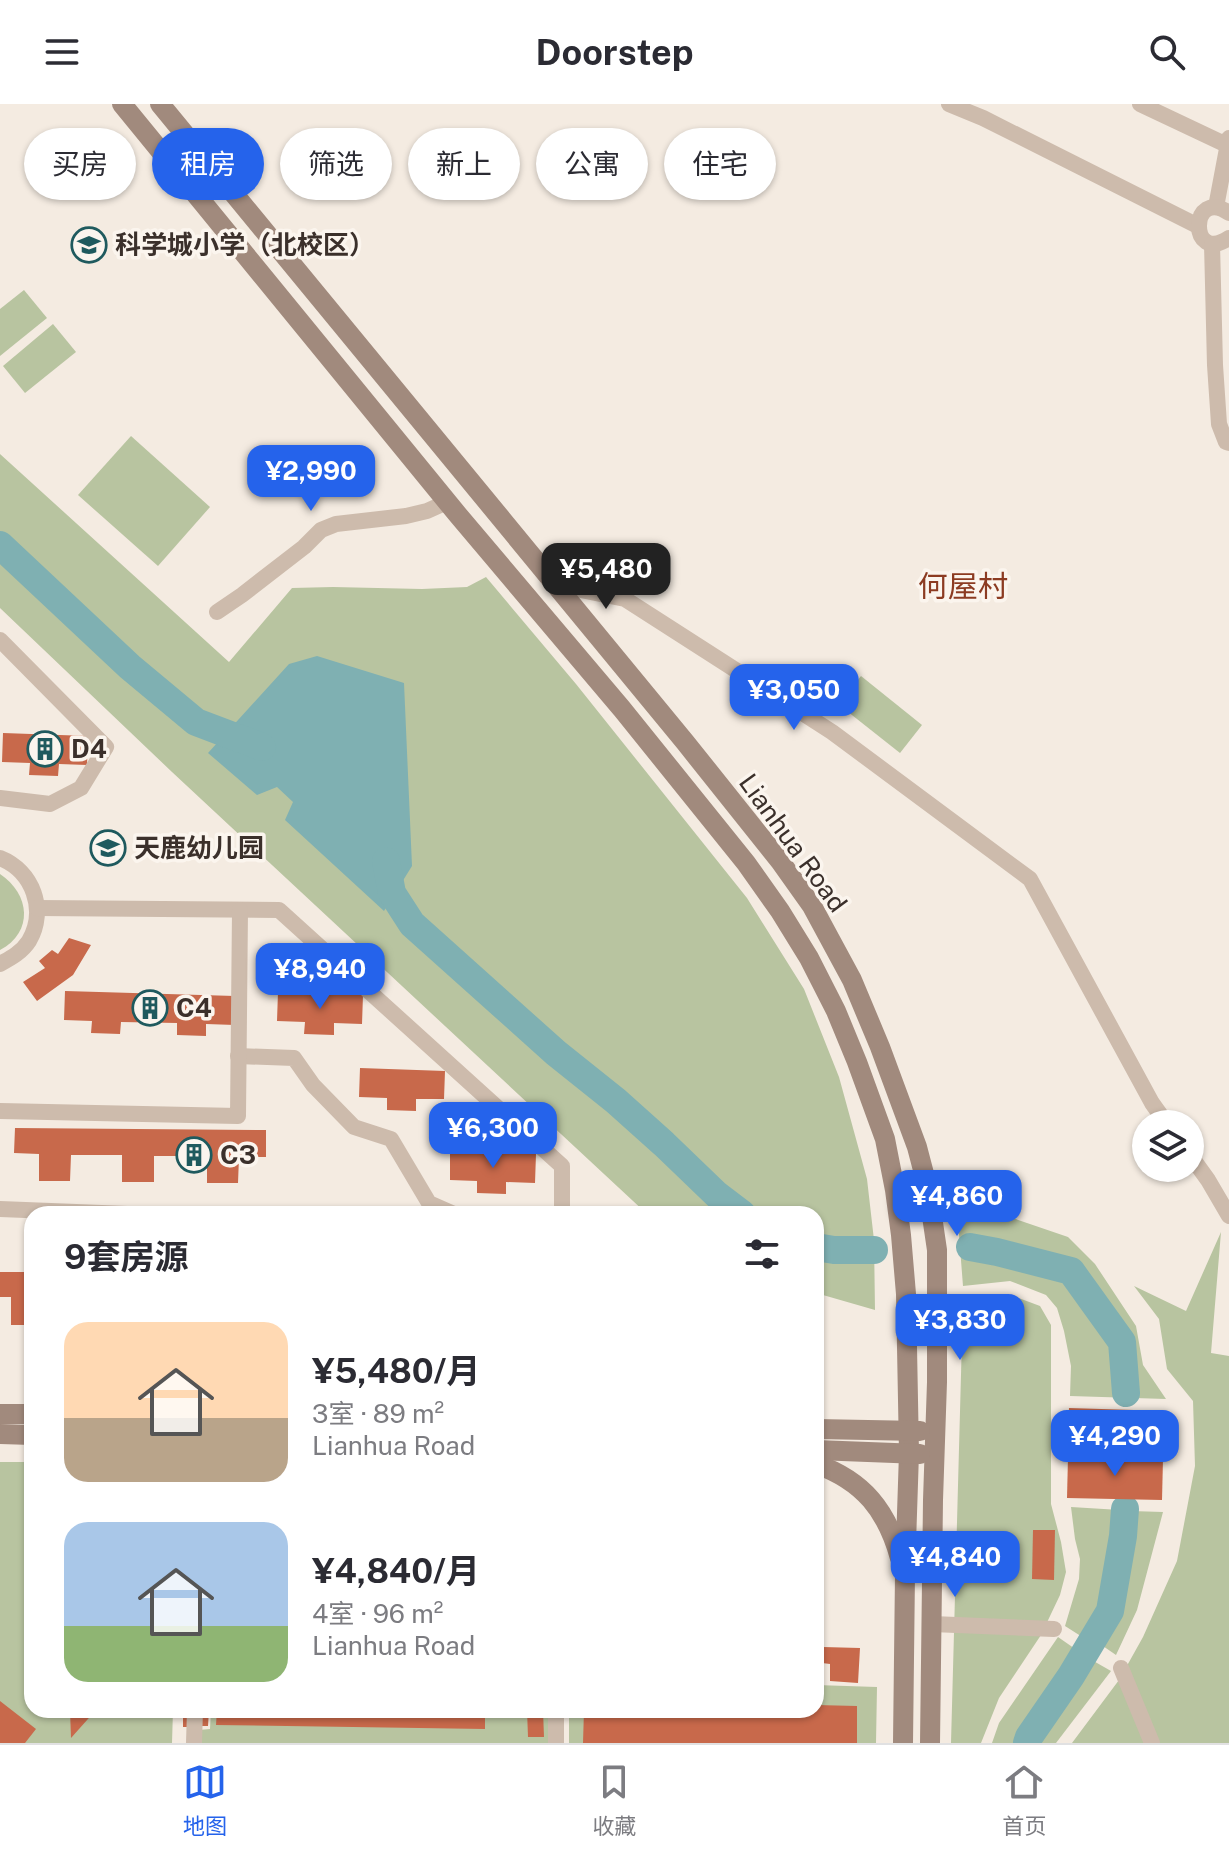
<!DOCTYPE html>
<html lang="zh">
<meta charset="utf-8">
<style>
body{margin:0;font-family:"Public Sans","Noto Sans SC",sans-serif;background:#f7f7f7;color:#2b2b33;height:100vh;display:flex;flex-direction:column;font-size:30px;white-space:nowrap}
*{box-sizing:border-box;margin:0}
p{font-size:26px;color:#7c7c81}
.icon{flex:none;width:44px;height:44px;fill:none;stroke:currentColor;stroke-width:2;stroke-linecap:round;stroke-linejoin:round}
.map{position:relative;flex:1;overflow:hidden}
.sheet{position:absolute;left:24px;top:1102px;width:800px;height:512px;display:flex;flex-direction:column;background:#fff;border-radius:24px;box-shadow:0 2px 6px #0004}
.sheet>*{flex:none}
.banner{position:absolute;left:24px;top:24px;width:800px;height:72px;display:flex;gap:16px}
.tools{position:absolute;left:1132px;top:1006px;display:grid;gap:16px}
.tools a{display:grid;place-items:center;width:72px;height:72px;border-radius:50%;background:#fff;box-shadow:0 2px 6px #0004;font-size:40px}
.price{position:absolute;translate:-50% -68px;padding:0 18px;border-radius:16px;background:#2563eb;color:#fff;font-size:26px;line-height:52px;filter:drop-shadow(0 2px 4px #0008)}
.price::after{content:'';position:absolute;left:50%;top:48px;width:24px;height:18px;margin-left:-12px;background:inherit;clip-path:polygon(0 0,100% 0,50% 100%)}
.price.active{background:#222;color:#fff}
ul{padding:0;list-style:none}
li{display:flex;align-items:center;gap:24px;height:200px;padding:0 40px}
li span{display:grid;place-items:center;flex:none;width:224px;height:160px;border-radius:24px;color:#555}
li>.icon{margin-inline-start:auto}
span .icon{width:96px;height:96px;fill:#fffc;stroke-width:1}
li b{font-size:34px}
h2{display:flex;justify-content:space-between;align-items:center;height:96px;padding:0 40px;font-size:34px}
.chip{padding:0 28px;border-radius:36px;background:#fff;box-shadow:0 2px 6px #0004;font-size:28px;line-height:72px}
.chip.active{background:#2563eb;color:#fff}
header{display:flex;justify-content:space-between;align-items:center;height:104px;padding:0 40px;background:#fff;font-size:36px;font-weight:700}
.tabs{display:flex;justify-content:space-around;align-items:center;height:112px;border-top:2px solid #e1e1e2;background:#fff;font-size:22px;color:#7c7c81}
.tabs a{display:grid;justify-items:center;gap:4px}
.tabs .active{color:#2563eb}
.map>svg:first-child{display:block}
</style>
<header><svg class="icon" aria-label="menu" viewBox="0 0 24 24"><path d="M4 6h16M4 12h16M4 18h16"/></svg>Doorstep<svg class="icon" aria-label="search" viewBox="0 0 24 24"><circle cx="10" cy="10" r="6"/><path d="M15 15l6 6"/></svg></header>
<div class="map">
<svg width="1229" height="1639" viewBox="0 0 1229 1639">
<rect width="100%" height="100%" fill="#f4ebe1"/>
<g fill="#b8c4a0">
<polygon points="24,186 47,214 0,252 0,205"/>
<polygon points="53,220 76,248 25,289 3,262"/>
<polygon points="131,332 210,403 158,462 78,391"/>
<polygon points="0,350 229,558 292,484 333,483 422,485 467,483 486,473 576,580 747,794 804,885 839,973 867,1075 874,1136 875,1206 816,1189 816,1110 647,1110 172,668 0,504"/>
<polygon points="861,572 922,621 900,649 838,600"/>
<path d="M 0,770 C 30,790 34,828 0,846 Z"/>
<polygon points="956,1092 998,1109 1068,1133 1095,1160 1136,1222 1143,1261 1166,1295 1070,1292 1071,1262 1064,1227 1057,1204 1046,1191 1010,1177 963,1182"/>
<polygon points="1221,1128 1211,1249 1229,1252 1229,1639 1072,1639 1119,1576 1143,1533 1177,1457 1195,1362 1193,1297 1167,1265 1159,1215 1134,1182 1186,1207"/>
<polygon points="1011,1191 1040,1202 1051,1221 1051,1400 1061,1438 1066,1468 1060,1491 1041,1531 999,1594 981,1639 951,1639 963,1197"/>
<polygon points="0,1358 32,1358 32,1606 173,1606 172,1639 0,1639"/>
<polygon points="1071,1403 1120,1406 1117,1437 1104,1506 1087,1536 1065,1522 1079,1475 1080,1455 1075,1435"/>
<polygon points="1131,1407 1163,1408 1137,1506 1116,1551 1100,1540 1121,1490"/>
<polygon points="1058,1533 1081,1549 1041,1601 1021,1639 992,1639 999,1619"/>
<polygon points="1090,1555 1111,1567 1056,1639 1033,1639"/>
<polygon points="816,1581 877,1583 876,1639 569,1639 569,1606 816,1606"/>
<polygon points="211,1606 551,1606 551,1639 198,1639 199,1626 210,1625"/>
</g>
<polygon fill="#7fb0b2" points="317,552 404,579 412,762 384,807 285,716 293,698 277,683 257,691 208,649 289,560"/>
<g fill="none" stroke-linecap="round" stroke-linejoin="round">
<g stroke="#7fb0b2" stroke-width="28">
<polyline points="0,441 130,563 196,618 262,643"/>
<polyline points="386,757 392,789 412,820 556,949 616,997 664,1040 717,1091 742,1110"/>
<polyline points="816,1143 834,1146 874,1146"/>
<polyline points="970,1143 997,1148 1071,1167 1122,1238 1126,1289"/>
<polyline points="1027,1639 1029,1633 1071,1572 1110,1507 1123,1432 1125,1405"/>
</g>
</g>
<g fill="#c8694b">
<polygon points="3,629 88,632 87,661 59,660 58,672 29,671 30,659 2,658"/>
<polygon points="69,834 91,841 73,871 37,897 23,878 45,864 39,857 52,846 58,850"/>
<polygon points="65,887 235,892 235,921 206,920 206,932 177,931 177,919 121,918 120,930 91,929 92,917 64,916"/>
<polygon points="278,888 363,891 362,920 334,919 334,931 304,930 305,918 277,917"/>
<polygon points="360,964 445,967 444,995 416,995 416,1007 387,1006 387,994 359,993"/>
<polygon points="15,1024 266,1026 266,1053 239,1053 238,1079 207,1079 207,1052 154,1052 154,1078 122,1078 122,1051 71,1051 70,1077 39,1077 39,1050 14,1049"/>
<polygon points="450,1047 536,1050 535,1079 506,1078 506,1090 477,1089 477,1077 450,1076"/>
<polygon points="0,1168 32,1168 32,1221 11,1221 11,1193 0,1193"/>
<polygon points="1069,1304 1166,1307 1165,1350 1067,1347"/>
<polygon points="1068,1353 1163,1355 1162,1396 1067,1394"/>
<polygon points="1033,1426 1055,1426 1054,1476 1032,1475"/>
<polygon points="823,1543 860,1544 858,1579 830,1577 830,1560 822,1559"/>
<polygon points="0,1597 36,1625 25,1639 0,1639"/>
<polygon points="816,1601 857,1602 857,1639 583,1639 584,1606 816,1606"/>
<polygon points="70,1606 96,1606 71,1634"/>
<rect x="183" y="1606" width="10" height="17"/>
<polygon points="200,1606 209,1606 208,1622 200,1622"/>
<polygon points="217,1606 485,1606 485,1625 216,1621"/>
<polygon points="527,1606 543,1606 544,1633 528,1633"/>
</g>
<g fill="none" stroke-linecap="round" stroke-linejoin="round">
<g stroke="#cdbbac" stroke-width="16">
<polyline points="949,0 983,14 1198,122"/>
<polyline points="1140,0 1229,42"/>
<polyline points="1216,103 1229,34"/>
<path d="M 1229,109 C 1190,82 1188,161 1229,134"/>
<polyline points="1212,140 1215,261 1219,320 1226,338 1229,339"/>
<polyline points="556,481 625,495 832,628 1030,775 1152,999 1167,1020"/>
<polyline points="217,508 242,491 304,443 321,426 336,420 406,412 427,407 447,398"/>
<polyline points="0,536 106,643 81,684 50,700 0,694"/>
<path d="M 0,754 C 33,767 47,806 29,837 C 22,848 11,854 0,860"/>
<polyline points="37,804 279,806 562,1062 562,1110"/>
<polyline points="238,952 294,954 313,981 354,1023 391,1035 429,1099 454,1110"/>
<polyline points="0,1007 238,1012 240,806"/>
<polyline points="1190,1051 1208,1076 1229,1112"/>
<polyline points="0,1105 127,1110"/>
<polyline points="932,1520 1054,1525"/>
<polyline points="1121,1564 1152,1639"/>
<polyline points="194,1639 195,1606"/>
<polyline points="556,1639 556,1606"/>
</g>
<g stroke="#a18a7d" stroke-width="20">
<polyline points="122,0 458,411 622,605 746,759 780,807 809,854 836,907 857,958 885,1035 895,1086 901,1131 906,1190 909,1349 905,1470 903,1639"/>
<polyline points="160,0 685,638 780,757 812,802 852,876 880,943 917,1043 928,1085 937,1146 937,1278 933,1396 930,1639"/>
<polyline points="0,1310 32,1310"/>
<polyline points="816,1325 920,1327"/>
<polyline points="0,1330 32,1331"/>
<polyline points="816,1346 920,1350"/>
<path d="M 816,1360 C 864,1377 887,1407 900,1454"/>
</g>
</g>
<defs>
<symbol id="school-ring" viewBox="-11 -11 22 22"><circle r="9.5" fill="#fbf5ee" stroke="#1f5a5e" stroke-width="1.5"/><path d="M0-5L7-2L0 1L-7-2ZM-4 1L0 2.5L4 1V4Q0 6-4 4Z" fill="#1f5a5e"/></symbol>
<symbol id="building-ring" viewBox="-11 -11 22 22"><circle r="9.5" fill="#fbf5ee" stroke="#1f5a5e" stroke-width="1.5"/><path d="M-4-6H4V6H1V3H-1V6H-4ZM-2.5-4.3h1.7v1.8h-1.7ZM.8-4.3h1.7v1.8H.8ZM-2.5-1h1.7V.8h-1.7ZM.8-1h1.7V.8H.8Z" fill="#1f5a5e"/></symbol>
</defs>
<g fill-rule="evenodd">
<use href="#school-ring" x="69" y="121" width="40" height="40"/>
<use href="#building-ring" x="25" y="625" width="40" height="40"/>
<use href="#school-ring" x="88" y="724" width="40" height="40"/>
<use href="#building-ring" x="130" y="884" width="40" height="40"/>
<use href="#building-ring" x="174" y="1031" width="40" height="40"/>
</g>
<g text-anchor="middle" stroke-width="7" stroke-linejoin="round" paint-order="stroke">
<g font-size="26" font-weight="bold" fill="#3b302b" stroke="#fbf5ee" text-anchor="start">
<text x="115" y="150">科学城小学（北校区）</text>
<text x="71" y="654">D4</text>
<text x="134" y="753">天鹿幼儿园</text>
<text x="176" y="913">C4</text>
<text x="220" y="1060">C3</text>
</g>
<g font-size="26" fill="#3b302b" stroke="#fbf5ee">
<text transform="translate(793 739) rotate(54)" y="9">Lianhua Road</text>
</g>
<g font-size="30" fill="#8c3b22" stroke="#fbf5ee">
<text x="963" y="493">何屋村</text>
</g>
</g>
</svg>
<div class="tools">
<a><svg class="icon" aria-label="layers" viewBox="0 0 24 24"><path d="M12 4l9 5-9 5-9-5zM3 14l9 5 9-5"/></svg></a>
</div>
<b class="price" style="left:311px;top:409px">¥2,990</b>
<b class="price active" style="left:606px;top:507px">¥5,480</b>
<b class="price" style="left:794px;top:628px">¥3,050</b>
<b class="price" style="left:320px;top:907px">¥8,940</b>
<b class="price" style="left:493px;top:1066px">¥6,300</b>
<b class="price" style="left:957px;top:1134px">¥4,860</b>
<b class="price" style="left:960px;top:1258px">¥3,830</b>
<b class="price" style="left:1115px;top:1374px">¥4,290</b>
<b class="price" style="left:955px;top:1495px">¥4,840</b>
<div class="banner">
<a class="chip">买房</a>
<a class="chip active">租房</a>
<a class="chip">筛选</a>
<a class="chip">新上</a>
<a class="chip">公寓</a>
<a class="chip">住宅</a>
</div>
<section class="sheet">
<h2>9套房源<svg class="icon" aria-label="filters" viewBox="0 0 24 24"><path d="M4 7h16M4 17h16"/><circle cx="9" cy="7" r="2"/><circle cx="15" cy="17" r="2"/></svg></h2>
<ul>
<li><span style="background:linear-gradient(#ffd9b3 60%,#b9a48a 0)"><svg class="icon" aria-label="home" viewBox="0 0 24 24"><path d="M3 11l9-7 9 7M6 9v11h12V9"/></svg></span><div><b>¥5,480/月</b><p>3室 · 89 m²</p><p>Lianhua Road</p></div></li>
<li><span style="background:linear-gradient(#a9c7e8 65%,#8fb573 0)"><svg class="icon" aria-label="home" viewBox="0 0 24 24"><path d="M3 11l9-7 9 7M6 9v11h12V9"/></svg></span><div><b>¥4,840/月</b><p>4室 · 96 m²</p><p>Lianhua Road</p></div></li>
</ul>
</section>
</div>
<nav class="tabs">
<a class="active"><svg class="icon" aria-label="map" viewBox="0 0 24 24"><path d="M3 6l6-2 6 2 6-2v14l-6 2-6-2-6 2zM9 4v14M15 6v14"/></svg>地图</a>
<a><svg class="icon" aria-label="saved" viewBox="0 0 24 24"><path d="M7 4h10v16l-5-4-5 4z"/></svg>收藏</a>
<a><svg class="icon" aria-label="home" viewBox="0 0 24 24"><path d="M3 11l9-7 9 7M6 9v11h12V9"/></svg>首页</a>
</nav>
